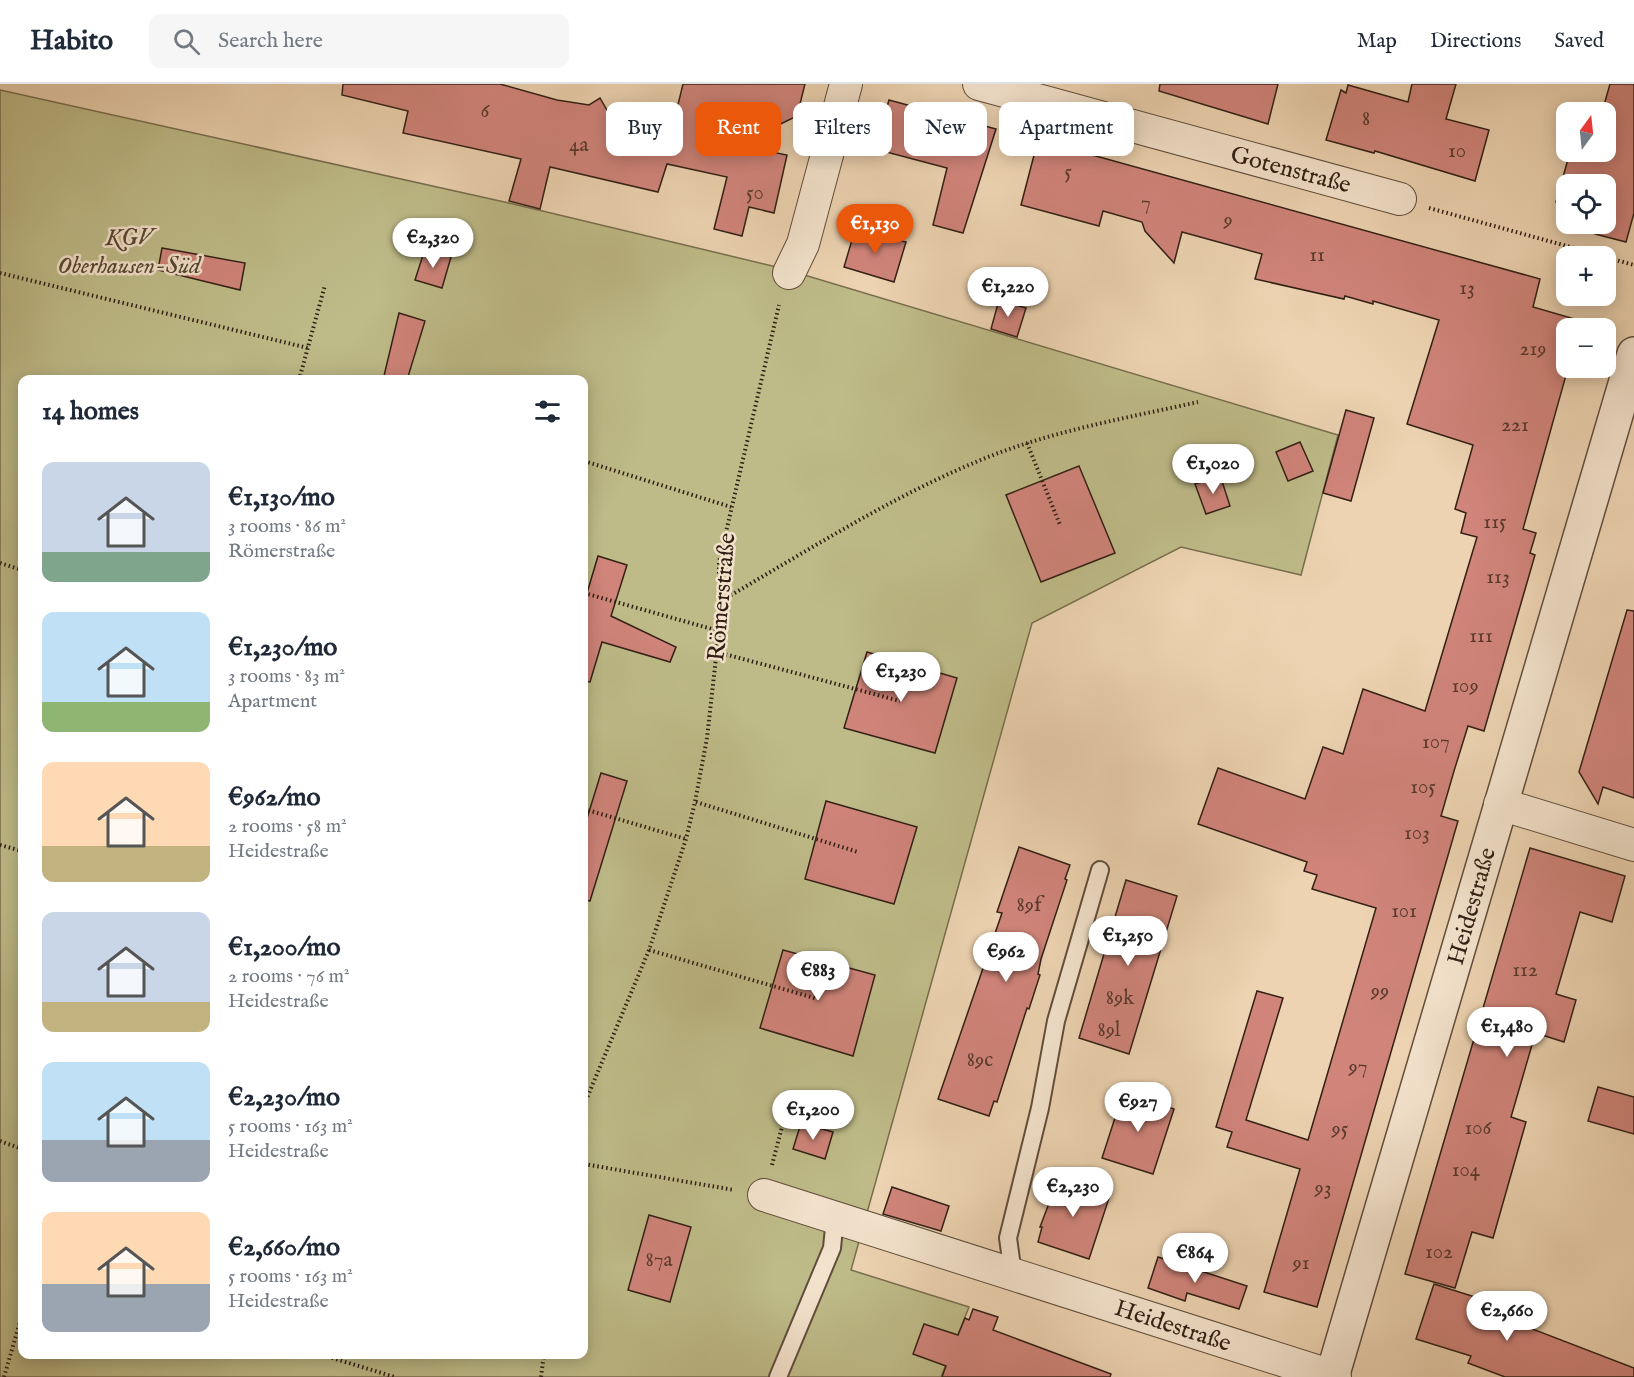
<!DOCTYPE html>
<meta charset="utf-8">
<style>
body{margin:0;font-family:"IM FELL English",serif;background:#f6f6f7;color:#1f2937;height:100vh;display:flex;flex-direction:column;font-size:22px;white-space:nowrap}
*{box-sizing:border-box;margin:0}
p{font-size:20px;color:#747a83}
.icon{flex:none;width:33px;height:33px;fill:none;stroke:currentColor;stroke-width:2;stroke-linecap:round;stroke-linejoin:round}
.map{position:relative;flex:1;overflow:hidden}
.drawer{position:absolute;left:18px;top:291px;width:570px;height:984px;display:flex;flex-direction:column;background:#fff;border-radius:12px;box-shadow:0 3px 15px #0003}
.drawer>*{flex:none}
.banner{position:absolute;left:606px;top:18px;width:570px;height:54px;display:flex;gap:12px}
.needle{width:39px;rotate:15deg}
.tools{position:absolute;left:1556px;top:18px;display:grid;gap:12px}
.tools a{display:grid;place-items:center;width:60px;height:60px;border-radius:12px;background:#fff;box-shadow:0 3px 15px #0003;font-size:30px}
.price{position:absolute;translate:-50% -51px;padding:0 14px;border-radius:21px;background:#fff;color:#222;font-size:20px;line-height:39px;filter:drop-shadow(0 2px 3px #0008)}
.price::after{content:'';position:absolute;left:50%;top:36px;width:18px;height:14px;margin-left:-9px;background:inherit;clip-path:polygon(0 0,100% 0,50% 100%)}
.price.active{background:#ea580c;color:#fff}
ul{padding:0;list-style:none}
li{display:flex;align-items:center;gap:18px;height:150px;padding:0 24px}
li span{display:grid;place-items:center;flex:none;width:168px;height:120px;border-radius:12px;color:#555}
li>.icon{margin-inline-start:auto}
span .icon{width:72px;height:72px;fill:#fffc;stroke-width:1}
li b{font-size:26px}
h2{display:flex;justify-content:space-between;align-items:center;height:72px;padding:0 24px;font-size:26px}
.pill{padding:0 21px;border-radius:12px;background:#fff;box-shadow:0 3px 15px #0003;font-size:21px;line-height:54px}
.pill.active{background:#ea580c;color:#fff}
header{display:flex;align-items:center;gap:36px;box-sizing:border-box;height:84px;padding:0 30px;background:#fff;border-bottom:2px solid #e0e1e3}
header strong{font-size:28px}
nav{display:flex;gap:33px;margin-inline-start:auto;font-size:21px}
.search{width:420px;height:54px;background:#f6f6f7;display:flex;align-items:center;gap:15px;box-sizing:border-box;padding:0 21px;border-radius:12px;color:#747a83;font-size:22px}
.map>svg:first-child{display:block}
</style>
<header>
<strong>Habito</strong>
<div class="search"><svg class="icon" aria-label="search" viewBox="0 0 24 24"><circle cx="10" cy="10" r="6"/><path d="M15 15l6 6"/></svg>Search here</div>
<nav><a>Map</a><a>Directions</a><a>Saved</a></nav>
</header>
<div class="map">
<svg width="1634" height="1293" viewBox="0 0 1634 1293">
<rect width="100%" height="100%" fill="#edd3b1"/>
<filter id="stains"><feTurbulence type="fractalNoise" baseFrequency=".00333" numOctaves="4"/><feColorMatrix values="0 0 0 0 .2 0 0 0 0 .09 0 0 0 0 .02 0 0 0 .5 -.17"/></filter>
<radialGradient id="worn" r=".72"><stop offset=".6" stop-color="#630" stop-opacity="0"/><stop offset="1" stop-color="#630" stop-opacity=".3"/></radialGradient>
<path fill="#bebb88" stroke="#786e4e" stroke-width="1.5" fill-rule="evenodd" d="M 0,6 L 509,119 L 781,184 L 1338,351 L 1301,491 L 1181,463 L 1032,539 L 851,1186 L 969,1223 L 941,1293 L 0,1293 ZM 22,296 L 584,296 L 584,1270 L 22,1270 Z"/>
<g fill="#d0847a" stroke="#322015" stroke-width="1.5">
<polygon points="343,0 500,0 557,16 589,21 600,14 615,40 635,26 674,37 683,0 805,0 797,32 738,61 787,71 774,129 749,123 742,152 714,145 727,93 667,80 658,108 550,83 540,125 509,117 521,75 403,49 408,27 342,11"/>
<polygon points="1160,0 1278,0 1268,40 1159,7"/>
<polygon points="1412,0 1456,0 1446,35 1489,46 1475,97 1375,67 1374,69 1326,56 1341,6 1346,9 1348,1 1408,18"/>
<polygon points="1610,0 1634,0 1634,129 1626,158 1595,150 1598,140 1605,140 1605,100 1566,100 1566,121 1556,118 1570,68 1605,68 1605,28 1602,28"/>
<polygon points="889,16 996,45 963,149 933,141 947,84 875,65"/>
<polygon points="1038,56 1540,195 1533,223 1578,236 1575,244 1566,244 1564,284 1568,284 1523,445 1536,449 1530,469 1535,471 1484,647 1468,642 1454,687 1441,732 1458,737 1317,1223 1264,1208 1300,1085 1227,1063 1232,1048 1216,1043 1257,907 1283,914 1246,1036 1308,1056 1376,824 1312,805 1317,791 1304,787 1307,778 1198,740 1218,684 1305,715 1323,663 1343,670 1363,605 1425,627 1477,453 1461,449 1466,429 1455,425 1473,361 1407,340 1439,236 1373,217 1373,220 1345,212 1344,215 1255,195 1262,170 1182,148 1174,179 1145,147 1142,138 1103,127 1099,142 1021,121"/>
<polygon points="855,146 906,158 894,198 844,183"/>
<polygon points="162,164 245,179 240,206 158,186"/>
<polygon points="425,165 451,173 442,204 415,196"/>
<polygon points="999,216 1026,224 1017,253 991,245"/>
<polygon points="399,229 425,237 407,296 383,296"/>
<polygon points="1346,326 1374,334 1351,417 1323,409"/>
<polygon points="1300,358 1313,387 1288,397 1276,368"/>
<polygon points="1079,382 1115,469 1041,498 1006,411"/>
<polygon points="1220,391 1230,422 1206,430 1195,400"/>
<polygon points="598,472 627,481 611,532 676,563 670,578 602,558 590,598 584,597 584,519"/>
<polygon points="1627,526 1634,527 1634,714 1603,703 1598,720 1579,688"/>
<polygon points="867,568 957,594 935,669 844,644"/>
<polygon points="601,689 627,697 590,817 584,816 584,744"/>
<polygon points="826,717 917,743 894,820 805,795"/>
<polygon points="1019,763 1070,781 1065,795 1067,796 1041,875 1038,890 1040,891 1029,925 1027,924 997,1018 994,1017 989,1032 938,1015 1002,829 997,828"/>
<polygon points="1530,764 1625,792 1612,838 1580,828 1556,910 1576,916 1564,958 1542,951 1540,956 1534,954 1511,1033 1526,1038 1493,1154 1472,1148 1455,1204 1405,1190"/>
<polygon points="1126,796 1177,812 1129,970 1079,954"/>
<polygon points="783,866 875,891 853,972 760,944"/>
<polygon points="1598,1003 1634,1013 1634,1050 1588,1037"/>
<polygon points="1123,1009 1174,1025 1153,1090 1102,1074"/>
<polygon points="801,1039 833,1048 825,1075 793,1065"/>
<polygon points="1059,1093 1110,1111 1089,1175 1038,1158 1042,1143 1040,1143"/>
<polygon points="892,1103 949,1122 941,1147 883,1130"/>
<polygon points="649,1131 691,1143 670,1218 628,1206"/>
<polygon points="1158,1173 1247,1202 1239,1225 1187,1209 1185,1217 1148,1204"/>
<polygon points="1434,1200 1478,1214 1475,1223 1634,1284 1634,1293 1505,1293 1468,1279 1471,1272 1416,1255"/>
<polygon points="973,1225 998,1233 993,1246 1111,1290 1110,1293 942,1293 946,1282 913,1270 924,1240 958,1251 965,1234 969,1236"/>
</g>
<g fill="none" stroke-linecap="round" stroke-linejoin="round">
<defs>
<g id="service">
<polyline points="1013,1190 1008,1154 1040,1024 1056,937 1100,786"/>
<polyline points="778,1293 832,1164 835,1133"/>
</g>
<g id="minor">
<polyline points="979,0 1400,115"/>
<polyline points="789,189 803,160 846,0"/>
<polyline points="1500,720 1634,761"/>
<polyline points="764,1111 1335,1293"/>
</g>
<polyline id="tertiary" points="1332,1293 1634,270"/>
</defs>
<use href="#service" stroke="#614d3c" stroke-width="20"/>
<use href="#minor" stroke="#614d3c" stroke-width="34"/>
<use href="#tertiary" stroke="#614d3c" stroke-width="36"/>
<g stroke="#322015" stroke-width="4" stroke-dasharray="1.5 3" stroke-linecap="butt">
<polyline points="1429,124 1603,172"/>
<polyline points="1605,173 1634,181"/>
<polyline points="0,189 308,264"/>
<polyline points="299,296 325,201"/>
<polyline points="1027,359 1060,441"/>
<polyline points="584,377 731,423"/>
<polyline points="0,479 22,486"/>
<polyline points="584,509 719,547"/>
<path d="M 719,518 C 806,468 890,413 983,375 C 1052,347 1126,334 1198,318"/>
<polyline points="717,568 900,617"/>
<polyline points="696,718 858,768"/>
<polyline points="584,725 686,755"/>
<polyline points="0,761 22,767"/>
<polyline points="649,866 821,916"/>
<polyline points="584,1021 649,866 686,755 695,718 707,654 719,547 719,478 779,221"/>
<polyline points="0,1057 22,1065"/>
<polyline points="584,1080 734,1106"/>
<polyline points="772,1081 783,1039"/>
<polyline points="319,1270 395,1293"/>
<polyline points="4,1293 22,1231"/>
<polyline points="541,1293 544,1270"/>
</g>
<use href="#service" stroke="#f3e2cc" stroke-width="16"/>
<use href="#minor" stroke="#f3e2cc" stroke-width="32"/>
<use href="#tertiary" stroke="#f3e2cc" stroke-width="33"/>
</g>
<g text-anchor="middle" stroke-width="5" stroke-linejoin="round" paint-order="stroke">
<g font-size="21" fill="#5a392e">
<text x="485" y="33">6</text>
<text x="1366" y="41">8</text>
<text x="579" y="67">4a</text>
<text x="1457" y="73">10</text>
<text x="1068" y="94">5</text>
<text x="755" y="115">50</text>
<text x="1146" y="125">7</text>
<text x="1228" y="142">9</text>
<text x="1317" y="177">11</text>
<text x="1467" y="210">13</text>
<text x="1533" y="271">219</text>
<text x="1515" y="347">221</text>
<text x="1495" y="444">115</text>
<text x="1498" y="499">113</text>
<text x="1481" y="558">111</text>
<text x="1465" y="608">109</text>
<text x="1436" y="664">107</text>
<text x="1423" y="709">105</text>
<text x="1417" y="755">103</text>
<text x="1029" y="827">89f</text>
<text x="1404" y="833">101</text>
<text x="1525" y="892">112</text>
<text x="1380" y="913">99</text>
<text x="1120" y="920">89k</text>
<text x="1109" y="952">89l</text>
<text x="980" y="982">89c</text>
<text x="1358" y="989">97</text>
<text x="1478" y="1050">106</text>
<text x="1340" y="1051">95</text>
<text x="1466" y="1092">104</text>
<text x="1323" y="1110">93</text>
<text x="1439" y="1174">102</text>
<text x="659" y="1182">87a</text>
<text x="1301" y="1185">91</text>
</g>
<g font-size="24" fill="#322015" stroke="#f3e2cc">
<text transform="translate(1291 85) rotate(15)" y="8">Gotenstraße</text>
<text transform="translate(721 513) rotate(-85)" y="8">Römerstraße</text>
<text transform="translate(1471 822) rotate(-74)" y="8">Heidestraße</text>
<text transform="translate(1173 1241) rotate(18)" y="8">Heidestraße</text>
</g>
<g font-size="24" font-style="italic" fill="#554732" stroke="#f3e2cc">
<text x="129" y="161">KGV<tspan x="129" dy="28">Oberhausen-Süd</tspan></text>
</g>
</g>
<rect width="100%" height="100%" filter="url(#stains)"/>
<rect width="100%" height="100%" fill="url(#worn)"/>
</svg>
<div class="tools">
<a><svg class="needle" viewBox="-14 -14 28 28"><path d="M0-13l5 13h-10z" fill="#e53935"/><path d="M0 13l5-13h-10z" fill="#747a83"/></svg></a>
<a><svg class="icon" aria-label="locate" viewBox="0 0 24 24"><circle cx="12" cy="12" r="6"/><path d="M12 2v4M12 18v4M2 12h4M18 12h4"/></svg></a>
<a>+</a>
<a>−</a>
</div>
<b class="price active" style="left:875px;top:171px">€1,130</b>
<b class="price" style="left:433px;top:185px">€2,320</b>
<b class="price" style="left:1008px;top:234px">€1,220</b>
<b class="price" style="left:1213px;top:411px">€1,020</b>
<b class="price" style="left:901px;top:619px">€1,230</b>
<b class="price" style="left:1128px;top:883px">€1,250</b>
<b class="price" style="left:1006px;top:899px">€962</b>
<b class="price" style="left:818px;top:918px">€883</b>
<b class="price" style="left:1507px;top:974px">€1,480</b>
<b class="price" style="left:1138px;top:1049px">€927</b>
<b class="price" style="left:813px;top:1057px">€1,200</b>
<b class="price" style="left:1073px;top:1134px">€2,230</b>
<b class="price" style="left:1195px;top:1200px">€864</b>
<b class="price" style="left:1507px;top:1258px">€2,660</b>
<div class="banner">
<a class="pill">Buy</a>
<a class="pill active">Rent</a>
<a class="pill">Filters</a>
<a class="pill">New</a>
<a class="pill">Apartment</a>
</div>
<section class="drawer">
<h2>14 homes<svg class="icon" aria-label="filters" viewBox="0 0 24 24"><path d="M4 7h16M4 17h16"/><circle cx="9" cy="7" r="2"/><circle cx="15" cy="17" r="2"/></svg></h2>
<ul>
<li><span style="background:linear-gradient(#c9d6e8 75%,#7fa58c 0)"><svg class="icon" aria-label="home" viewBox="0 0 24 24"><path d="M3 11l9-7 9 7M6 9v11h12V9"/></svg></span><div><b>€1,130/mo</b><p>3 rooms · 86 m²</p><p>Römerstraße</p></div></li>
<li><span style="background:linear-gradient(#bfe0f5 75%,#8fb573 0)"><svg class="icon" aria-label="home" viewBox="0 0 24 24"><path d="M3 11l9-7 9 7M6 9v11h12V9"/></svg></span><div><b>€1,230/mo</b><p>3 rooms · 83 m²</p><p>Apartment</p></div></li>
<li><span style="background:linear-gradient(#ffd9b3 70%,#c2b280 0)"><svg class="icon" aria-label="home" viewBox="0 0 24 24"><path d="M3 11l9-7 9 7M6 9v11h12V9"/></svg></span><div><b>€962/mo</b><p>2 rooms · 58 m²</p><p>Heidestraße</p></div></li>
<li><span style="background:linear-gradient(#c9d6e8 75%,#c2b280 0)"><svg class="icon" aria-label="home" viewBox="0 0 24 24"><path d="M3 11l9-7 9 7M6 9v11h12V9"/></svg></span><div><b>€1,200/mo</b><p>2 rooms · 76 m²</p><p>Heidestraße</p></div></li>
<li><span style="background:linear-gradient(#bfe0f5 65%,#9aa5b1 0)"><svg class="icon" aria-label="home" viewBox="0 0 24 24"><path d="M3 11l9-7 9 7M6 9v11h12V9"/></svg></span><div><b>€2,230/mo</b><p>5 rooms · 163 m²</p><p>Heidestraße</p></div></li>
<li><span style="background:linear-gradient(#ffd9b3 60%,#9aa5b1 0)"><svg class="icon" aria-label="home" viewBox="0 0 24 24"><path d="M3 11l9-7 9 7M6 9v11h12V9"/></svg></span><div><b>€2,660/mo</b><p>5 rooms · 163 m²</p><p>Heidestraße</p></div></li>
</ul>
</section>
</div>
